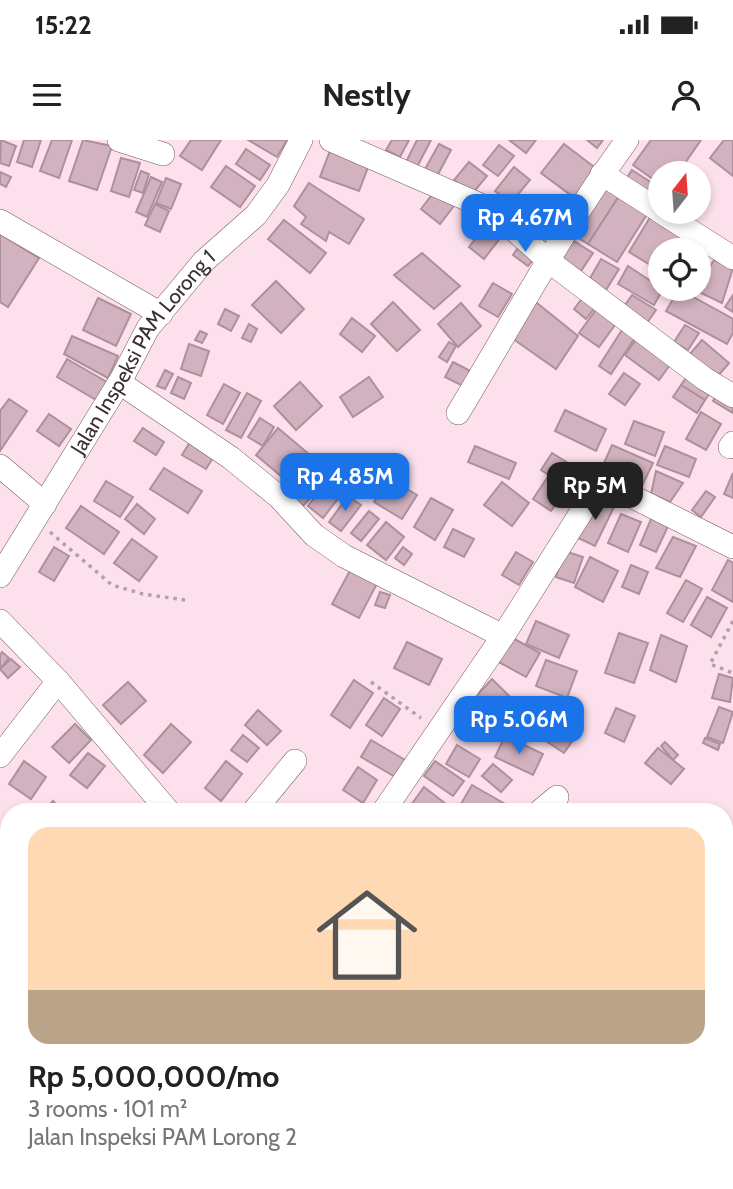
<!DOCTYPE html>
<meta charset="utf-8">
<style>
body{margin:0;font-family:Cabin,sans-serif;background:#f6f6f6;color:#222;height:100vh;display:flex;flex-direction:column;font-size:26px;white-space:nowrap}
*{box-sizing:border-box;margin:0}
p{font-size:23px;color:#767676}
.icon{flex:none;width:38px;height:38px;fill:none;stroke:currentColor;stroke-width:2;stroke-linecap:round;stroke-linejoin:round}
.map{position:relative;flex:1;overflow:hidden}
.side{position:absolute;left:0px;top:663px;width:733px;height:387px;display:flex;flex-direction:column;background:#fff;border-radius:28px 28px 0 0;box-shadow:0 4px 10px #0003}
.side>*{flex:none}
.needle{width:46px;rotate:17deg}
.tools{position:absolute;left:648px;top:21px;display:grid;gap:14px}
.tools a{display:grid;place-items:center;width:63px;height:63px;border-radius:50%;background:#fff;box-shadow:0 4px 10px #0003;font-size:35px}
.price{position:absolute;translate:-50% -60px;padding:0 16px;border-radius:14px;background:#1a73e8;color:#fff;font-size:23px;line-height:46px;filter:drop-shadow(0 2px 4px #0008)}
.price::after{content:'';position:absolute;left:50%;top:42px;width:21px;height:16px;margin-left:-10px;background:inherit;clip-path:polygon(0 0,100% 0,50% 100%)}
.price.selected{background:#222;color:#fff}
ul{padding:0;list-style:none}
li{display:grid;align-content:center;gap:14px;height:371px;padding:0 28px}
li span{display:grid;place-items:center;height:217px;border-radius:21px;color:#555}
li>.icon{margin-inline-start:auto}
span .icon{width:126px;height:126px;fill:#fffc;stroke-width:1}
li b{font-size:30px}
.status{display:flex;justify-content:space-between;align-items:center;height:49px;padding:0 35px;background:#fff;direction:ltr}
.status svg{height:19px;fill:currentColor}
header{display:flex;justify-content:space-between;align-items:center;height:91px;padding:0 28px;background:#fff;font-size:32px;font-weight:700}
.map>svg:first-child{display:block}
</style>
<div class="status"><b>15:22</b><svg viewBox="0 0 49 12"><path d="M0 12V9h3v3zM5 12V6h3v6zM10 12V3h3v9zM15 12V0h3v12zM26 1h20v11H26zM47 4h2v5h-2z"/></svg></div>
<header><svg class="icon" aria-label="menu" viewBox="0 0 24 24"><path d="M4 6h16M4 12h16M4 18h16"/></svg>Nestly<svg class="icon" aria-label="person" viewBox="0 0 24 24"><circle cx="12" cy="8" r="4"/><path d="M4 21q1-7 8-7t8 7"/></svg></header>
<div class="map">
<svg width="733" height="1049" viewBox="0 0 733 1049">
<defs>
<pattern id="water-ripples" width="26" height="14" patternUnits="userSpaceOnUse" patternTransform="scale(1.75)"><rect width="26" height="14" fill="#9fb654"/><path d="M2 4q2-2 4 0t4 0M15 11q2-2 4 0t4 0" fill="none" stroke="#839446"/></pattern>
</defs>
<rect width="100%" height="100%" fill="#fce1ec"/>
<g fill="url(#water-ripples)">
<polygon points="9,940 9,974 0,974 0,942"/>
<polygon points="725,990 733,996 733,1041 725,1035"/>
</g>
<g fill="#d2b2bf" stroke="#ae909d" stroke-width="2">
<polygon points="1,0 16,6 9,26 0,23"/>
<polygon points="24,0 41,0 32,27 17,22"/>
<polygon points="52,0 72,0 59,38 40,31"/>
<polygon points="83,0 112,6 97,50 69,41"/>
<polygon points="191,0 221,0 202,30 180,16"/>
<polygon points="248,0 287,0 277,17"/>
<polygon points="392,0 409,0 400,17 386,10"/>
<polygon points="417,0 431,0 417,27 406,22"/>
<polygon points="509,0 536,0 526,13"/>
<polygon points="587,0 603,0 597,8"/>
<polygon points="651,0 701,0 678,33 660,33 660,44 633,25"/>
<polygon points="724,0 733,0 733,36 710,18"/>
<polygon points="439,4 451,10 436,38 424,31"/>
<polygon points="564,4 598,30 576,59 541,33"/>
<polygon points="499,5 514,16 498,36 483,25"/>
<polygon points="331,8 370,22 359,51 320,37"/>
<polygon points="246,9 270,25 260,40 236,24"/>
<polygon points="121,18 140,23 129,57 111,51"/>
<polygon points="469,22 487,36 472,54 454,40"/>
<polygon points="226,26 255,46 240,67 211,47"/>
<polygon points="514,27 530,40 511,63 495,51"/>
<polygon points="632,30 655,45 647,57 624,42"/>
<polygon points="141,31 149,34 143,53 134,50"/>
<polygon points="0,32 11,37 6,47 0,44"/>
<polygon points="151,37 162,42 147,77 136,72"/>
<polygon points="166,38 181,44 171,69 156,63"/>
<polygon points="603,42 621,53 588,104 571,93"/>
<polygon points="309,43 364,79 349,104 329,92 326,101 301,84 306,77 294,66"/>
<polygon points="438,47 457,62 440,84 421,69"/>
<polygon points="621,53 649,71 617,122 588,104"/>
<polygon points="526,62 558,87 551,96 519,71"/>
<polygon points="155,64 169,71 160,92 145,85"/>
<polygon points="654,71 685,90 672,110 660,110 660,131 629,112"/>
<polygon points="493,76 508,88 484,119 469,107"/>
<polygon points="284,80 326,113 310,133 268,99"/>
<polygon points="0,94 39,118 8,167 0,162"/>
<polygon points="569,98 593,113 579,134 556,118"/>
<polygon points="522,102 538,113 528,126 513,115"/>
<polygon points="422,113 460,146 434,169 394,135"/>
<polygon points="601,119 619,129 606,150 589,140"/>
<polygon points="714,120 733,128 722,163 695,150"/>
<polygon points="628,126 663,149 654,165 618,144"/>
<polygon points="276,141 304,169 281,193 252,165"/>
<polygon points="493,143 512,154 498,177 479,166"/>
<polygon points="679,149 733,179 733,193 727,204 666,171"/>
<polygon points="632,155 656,170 647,183 623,168"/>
<polygon points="733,155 733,172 725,167"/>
<polygon points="584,156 597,165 586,179 574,169"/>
<polygon points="98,158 131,174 116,206 83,190"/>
<polygon points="532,159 578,196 556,229 506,194"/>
<polygon points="393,162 420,190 397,211 371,184"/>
<polygon points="461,163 481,186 458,207 438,184"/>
<polygon points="601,163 620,178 599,207 579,193"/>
<polygon points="225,169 239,176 231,191 218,184"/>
<polygon points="352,178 375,196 362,212 340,194"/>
<polygon points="627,182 640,190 611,234 599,226"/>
<polygon points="249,184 257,189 251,202 242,198"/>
<polygon points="685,185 699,193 688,210 674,202"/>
<polygon points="200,191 207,194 202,203 195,200"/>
<polygon points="72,196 118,216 108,238 64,214"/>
<polygon points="638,197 672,222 659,240 625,215"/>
<polygon points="702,200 729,223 717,237 690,214"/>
<polygon points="449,202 456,206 447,222 439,217"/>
<polygon points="189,204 209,211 201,236 181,229"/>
<polygon points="67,219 107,242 96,260 57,237"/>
<polygon points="453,222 478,235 471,250 445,237"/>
<polygon points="165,230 173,234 165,249 157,246"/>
<polygon points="690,232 714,247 705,260 681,245"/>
<polygon points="624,233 640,244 625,265 609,254"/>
<polygon points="178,237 191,243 184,259 171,253"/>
<polygon points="369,237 383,257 353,277 340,257"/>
<polygon points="300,242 322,266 296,290 274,266"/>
<polygon points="224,244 240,253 223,284 207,275"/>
<polygon points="681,245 705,260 697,273 673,257"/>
<polygon points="719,251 733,259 733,273 713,261"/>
<polygon points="247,253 261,261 241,298 226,290"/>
<polygon points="9,259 27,271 0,311 0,271"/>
<polygon points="565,270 606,289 596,311 555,291"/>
<polygon points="701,272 721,284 706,310 686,299"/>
<polygon points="49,274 71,289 59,306 37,291"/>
<polygon points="260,278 274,287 263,306 248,297"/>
<polygon points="634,281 664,292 655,316 625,304"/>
<polygon points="143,288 164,302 156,315 134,301"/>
<polygon points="278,288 310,315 287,341 256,315"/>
<polygon points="192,299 216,313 206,329 182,315"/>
<polygon points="612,305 653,323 641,348 601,330"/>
<polygon points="475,306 516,323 509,339 468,322"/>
<polygon points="665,306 696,319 689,337 657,325"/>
<polygon points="552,313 586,334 575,352 541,330"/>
<polygon points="311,318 331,335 303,366 283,349"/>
<polygon points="164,328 202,351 188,373 150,349"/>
<polygon points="656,331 683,343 670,362 651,354"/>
<polygon points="733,333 733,358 724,354"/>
<polygon points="389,338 417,355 402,379 374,362"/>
<polygon points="547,338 566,350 551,371 533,359"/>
<polygon points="328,340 344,351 323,378 308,366"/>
<polygon points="106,341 133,357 120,377 94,361"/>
<polygon points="502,342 529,363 512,386 484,365"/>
<polygon points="706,351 715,357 701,377 692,370"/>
<polygon points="348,356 361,365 341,391 329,382"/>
<polygon points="595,357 614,367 595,406 576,397"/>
<polygon points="431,358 453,370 435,400 414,387"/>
<polygon points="137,364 155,379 144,394 125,379"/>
<polygon points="81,366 119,392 104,414 66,388"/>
<polygon points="369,371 379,379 361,401 351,393"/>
<polygon points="654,372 671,380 656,412 640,405"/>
<polygon points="621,374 641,382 628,412 608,403"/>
<polygon points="386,382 404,397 386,420 367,405"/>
<polygon points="453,389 474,399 464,417 444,407"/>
<polygon points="673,397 696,406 680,437 656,428"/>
<polygon points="132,399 157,417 139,441 114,423"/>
<polygon points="54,407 69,416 54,441 39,432"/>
<polygon points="403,407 412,414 404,425 395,418"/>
<polygon points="564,411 583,417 574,443 556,437"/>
<polygon points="516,412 533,422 519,445 502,435"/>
<polygon points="590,417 618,431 603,462 575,447"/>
<polygon points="728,420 733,423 733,462 712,450"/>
<polygon points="354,423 381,436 359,478 332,464"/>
<polygon points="631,425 648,432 639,454 622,447"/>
<polygon points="686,440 702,449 683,482 667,473"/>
<polygon points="380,452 390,455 385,468 375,465"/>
<polygon points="707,457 727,468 711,497 691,485"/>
<polygon points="536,481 569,495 559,518 526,504"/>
<polygon points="619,493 648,503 634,543 605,533"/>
<polygon points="661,495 687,506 676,542 650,530"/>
<polygon points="509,496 540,513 526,537 495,520"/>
<polygon points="407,502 442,519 429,545 394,528"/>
<polygon points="2,512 9,518 0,529 0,515"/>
<polygon points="11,519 20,527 8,538 0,529"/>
<polygon points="546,520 577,531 567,558 536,546"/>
<polygon points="719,534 733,538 730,562 712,558"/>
<polygon points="492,539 511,558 491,580 471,562"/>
<polygon points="354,540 373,553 350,588 331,575"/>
<polygon points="128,542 146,561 121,584 103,565"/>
<polygon points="384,558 400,569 382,596 366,585"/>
<polygon points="521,566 540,576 528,596 509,585"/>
<polygon points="719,567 733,572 723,603 707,597"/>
<polygon points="616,568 635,576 624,602 605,593"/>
<polygon points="258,570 281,591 267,605 245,585"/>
<polygon points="552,574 578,593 564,613 537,595"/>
<polygon points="75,584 91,600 69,623 52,607"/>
<polygon points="171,584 191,602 163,633 144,615"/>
<polygon points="243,595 259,608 247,622 231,610"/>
<polygon points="505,596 543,614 533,635 495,617"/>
<polygon points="705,598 720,604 718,610 703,603"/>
<polygon points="371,600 407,621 397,638 361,617"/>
<polygon points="665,602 678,615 673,620 661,606"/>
<polygon points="457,605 480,619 469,637 446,624"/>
<polygon points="658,608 684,629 671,644 645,623"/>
<polygon points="88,613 105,626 87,648 70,635"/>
<polygon points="24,621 46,637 31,659 9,644"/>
<polygon points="226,621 242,634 221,661 205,648"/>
<polygon points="435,621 464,641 453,656 424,636"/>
<polygon points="493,624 512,640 501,652 482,636"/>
<polygon points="358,627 377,640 363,663 343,650"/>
<polygon points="472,645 507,665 503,672 475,672 461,664"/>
<polygon points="424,647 451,668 448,672 420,672 411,665"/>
<polygon points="53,661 64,672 42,672"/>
<polygon points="9,1038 9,1041 28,1041 24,1049 3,1049"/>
<polygon points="100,1041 130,1041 132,1044 127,1049 108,1049"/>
<polygon points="165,1041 187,1041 191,1045 188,1049 163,1049 161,1046"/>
<polygon points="209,1041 227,1041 217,1049"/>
</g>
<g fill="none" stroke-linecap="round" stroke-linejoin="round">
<defs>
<g id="street">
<polyline points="119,0 163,14"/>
<polyline points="331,0 492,70 550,122 705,239 733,256"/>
<polyline points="602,34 660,71"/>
<polyline points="661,72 733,118"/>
<polyline points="0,81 161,174"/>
<polyline points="120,243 231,318 279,357 314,395 344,416 503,496"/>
<path d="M 458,273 C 513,182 564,87 627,0"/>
<polyline points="730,307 733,303"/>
<polyline points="0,326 45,364"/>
<path id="s1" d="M 0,436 L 122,238 L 148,188 L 204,121 L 256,75 L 278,45 L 301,0"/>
<polyline points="0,481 58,541 169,672"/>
<polyline points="0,616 58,541"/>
<polyline points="253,672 295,621"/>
<polyline points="383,672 503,496 601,341 733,407"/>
<polyline points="539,672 557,657"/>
<polyline points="0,926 9,924"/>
<polyline points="724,962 733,968"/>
<polyline points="0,1004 9,1001"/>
<polyline points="700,1041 712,1049"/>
</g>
</defs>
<use href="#street" stroke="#765a66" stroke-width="24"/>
<g stroke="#b49fa8" stroke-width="3.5" stroke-dasharray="3.5 5" stroke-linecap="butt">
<polyline points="50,392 112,445 143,454 185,460"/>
<polyline points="733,481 710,524 733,533"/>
<polyline points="371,542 421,578"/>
<polyline points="724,905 733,893"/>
</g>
<use href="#street" stroke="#fff" stroke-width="23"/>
</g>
<g text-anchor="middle" stroke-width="5" stroke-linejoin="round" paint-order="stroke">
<g font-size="21" fill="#3b2f34" stroke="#fcf5f8">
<text dy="7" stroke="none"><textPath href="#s1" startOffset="266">Jalan Inspeksi PAM Lorong 1</textPath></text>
</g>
</g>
</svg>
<div class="tools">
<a><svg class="needle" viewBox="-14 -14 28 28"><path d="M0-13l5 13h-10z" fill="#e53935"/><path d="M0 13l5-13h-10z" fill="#767676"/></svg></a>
<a><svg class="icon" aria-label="locate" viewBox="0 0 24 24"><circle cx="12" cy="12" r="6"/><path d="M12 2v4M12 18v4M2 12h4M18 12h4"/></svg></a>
</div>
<b class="price" style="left:525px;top:114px">Rp 4.67M</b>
<b class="price" style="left:345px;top:373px">Rp 4.85M</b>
<b class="price selected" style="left:595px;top:382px">Rp 5M</b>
<b class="price" style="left:519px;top:616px">Rp 5.06M</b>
<section class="side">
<ul>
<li><span style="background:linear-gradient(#ffd9b3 75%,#b9a48a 0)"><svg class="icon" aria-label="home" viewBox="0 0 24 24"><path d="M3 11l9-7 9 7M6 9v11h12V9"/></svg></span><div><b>Rp 5,000,000/mo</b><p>3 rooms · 101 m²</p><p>Jalan Inspeksi PAM Lorong 2</p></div></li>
</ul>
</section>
</div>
